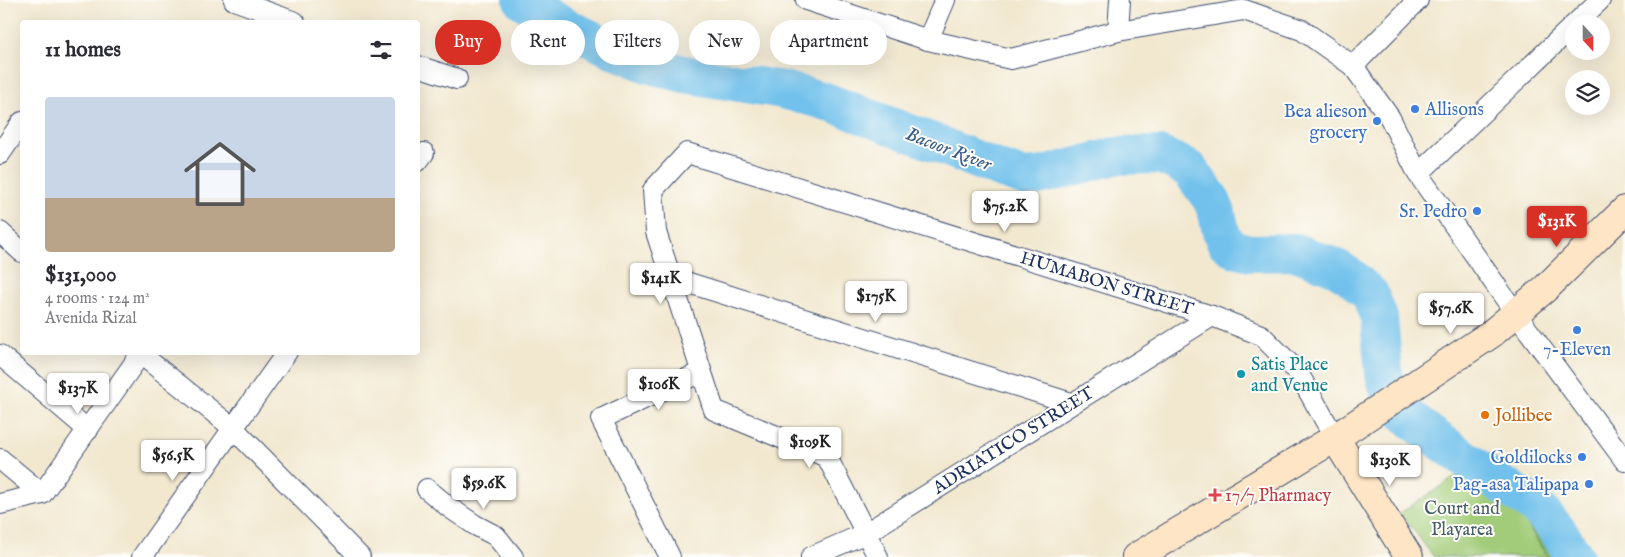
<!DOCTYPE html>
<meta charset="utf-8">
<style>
body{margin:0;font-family:"IM FELL English",serif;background:#f7f7f7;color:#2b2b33;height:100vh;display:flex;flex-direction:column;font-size:19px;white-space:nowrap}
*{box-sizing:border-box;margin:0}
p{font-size:16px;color:#7c7c81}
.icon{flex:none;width:28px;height:28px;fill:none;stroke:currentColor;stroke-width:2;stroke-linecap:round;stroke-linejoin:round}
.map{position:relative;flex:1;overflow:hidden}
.drawer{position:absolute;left:20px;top:20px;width:400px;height:335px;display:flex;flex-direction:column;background:#fff;border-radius:5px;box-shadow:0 5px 20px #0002}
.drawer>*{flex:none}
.guide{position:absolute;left:435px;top:20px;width:475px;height:45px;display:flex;gap:10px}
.needle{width:32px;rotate:159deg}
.buttons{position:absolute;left:1565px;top:15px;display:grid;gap:10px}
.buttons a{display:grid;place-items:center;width:45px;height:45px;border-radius:50%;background:#fff;box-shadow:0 5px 20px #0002;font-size:25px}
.price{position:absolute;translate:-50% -42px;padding:0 11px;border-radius:5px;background:#fff;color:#222;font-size:16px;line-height:32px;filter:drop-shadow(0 1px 2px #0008)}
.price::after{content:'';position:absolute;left:50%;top:30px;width:15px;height:11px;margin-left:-8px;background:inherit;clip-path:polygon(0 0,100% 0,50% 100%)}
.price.selected{background:#d93025;color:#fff}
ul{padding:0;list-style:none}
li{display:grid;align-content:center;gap:10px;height:265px;padding:0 25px}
li span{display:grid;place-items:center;height:155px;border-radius:5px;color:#555}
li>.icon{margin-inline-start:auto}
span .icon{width:90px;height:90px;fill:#fffc;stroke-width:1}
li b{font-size:21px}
h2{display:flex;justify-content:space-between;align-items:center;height:60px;padding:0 25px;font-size:21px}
.pill{padding:0 18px;border-radius:22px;background:#fff;box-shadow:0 5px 20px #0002;font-size:18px;line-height:45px}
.pill.selected{background:#d93025;color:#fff}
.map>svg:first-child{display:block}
</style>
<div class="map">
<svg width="1625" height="557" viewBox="0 0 1625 557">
<rect width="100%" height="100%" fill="#fdfcf7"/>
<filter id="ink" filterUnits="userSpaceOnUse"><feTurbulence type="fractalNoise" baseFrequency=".02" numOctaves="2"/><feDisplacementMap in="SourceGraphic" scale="10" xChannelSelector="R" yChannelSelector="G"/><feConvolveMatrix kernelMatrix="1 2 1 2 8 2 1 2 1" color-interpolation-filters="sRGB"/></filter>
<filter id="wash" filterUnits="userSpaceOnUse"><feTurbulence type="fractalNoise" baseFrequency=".0096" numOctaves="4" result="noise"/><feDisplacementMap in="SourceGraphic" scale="20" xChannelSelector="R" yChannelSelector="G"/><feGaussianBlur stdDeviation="1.12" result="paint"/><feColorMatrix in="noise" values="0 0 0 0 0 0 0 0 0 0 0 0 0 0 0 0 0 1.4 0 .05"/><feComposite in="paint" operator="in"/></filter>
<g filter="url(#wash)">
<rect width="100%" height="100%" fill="#f2e8d0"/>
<polygon fill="#a2cc79" stroke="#5e7e6c" points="1463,472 1527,518 1552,557 1434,557 1400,513"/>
<polygon fill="#81b069" stroke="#4e7064" points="1407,406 1492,467 1534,493 1556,509 1576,535 1586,557 1547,557 1525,520 1498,494 1416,437 1394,416"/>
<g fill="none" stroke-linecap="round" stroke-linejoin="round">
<polyline stroke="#71c1ec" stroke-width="38" points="522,0 552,20 612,49 650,65 684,74 783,90 825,101 933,142 999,169 1024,177 1039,176 1115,156 1159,155 1176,162 1190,170 1211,199 1217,213 1221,232 1226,243 1235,249 1250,253 1296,252 1337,268 1351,277 1370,294 1379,318 1384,374 1388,389 1396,403 1404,413 1426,431 1499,483 1529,501 1546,517 1558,531 1575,557"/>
</g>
</g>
<g filter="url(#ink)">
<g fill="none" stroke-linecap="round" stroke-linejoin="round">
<defs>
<g id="street">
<polyline points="234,0 295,22"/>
<polyline points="806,0 928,40 1011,59 1118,31 1244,10 1302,30 1353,66 1390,118 1418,174 1516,314 1625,461"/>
<polyline points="1575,24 1600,0"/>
<polyline points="1118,31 1120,0"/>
<polyline points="928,40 945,0"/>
<polyline points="418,66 457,79"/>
<polyline points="1353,66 1418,0"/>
<polyline points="0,154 22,122"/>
<polyline points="418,161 424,153"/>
<polyline points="1418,174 1574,25"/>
<polyline points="0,232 22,252"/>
<polyline points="670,277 1071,403"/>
<polyline points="138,352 233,428 360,557"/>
<polyline points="0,355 88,430"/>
<polyline points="0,459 42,494"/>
<polyline points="427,489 450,508 475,525 496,536 513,557"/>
<polyline points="0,504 42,494 142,352"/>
<polyline points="142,557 287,352"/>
<polyline points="670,557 601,419 701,372"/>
<polyline points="811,557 866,533 1212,316"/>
<polyline points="878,557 827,457 714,410 656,232 653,190 687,153 1212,316 1261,335 1297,371 1335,438"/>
</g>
<g id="secondary">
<polyline points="1335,438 1409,557"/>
<polyline points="1136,557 1335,438 1491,334 1547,287 1625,210"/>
</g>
</defs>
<use href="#street" stroke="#3b4b6f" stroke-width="22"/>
<use href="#secondary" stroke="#3b4b6f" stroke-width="30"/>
<use href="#street" stroke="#fff" stroke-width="20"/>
<use href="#secondary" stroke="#fde5c5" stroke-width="28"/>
</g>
</g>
<g fill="#3f7fe0" stroke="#fdfcf7" stroke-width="2">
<circle cx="1415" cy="109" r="5"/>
<circle cx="1377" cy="121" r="5"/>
<circle cx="1477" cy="211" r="5"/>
<circle cx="1577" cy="330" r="5"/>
<circle cx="1582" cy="457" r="5"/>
<circle cx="1589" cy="484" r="5"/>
</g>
<circle fill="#0f9aa8" stroke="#fdfcf7" stroke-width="2" cx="1241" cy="374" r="5"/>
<circle fill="#e8710a" stroke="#fdfcf7" stroke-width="2" cx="1485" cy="415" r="5"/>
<path fill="#e0444e" stroke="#fdfcf7" stroke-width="2" d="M1212.5 487.5h5v5h5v5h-5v5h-5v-5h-5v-5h5z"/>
<g text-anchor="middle" stroke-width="4" stroke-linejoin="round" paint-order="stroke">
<g font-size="18" fill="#366cbe" stroke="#fdfcf7" text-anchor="end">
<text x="1425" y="115" text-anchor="start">Allisons</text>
<text x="1367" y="117">Bea alieson<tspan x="1367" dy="21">grocery</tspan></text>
<text x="1467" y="217">Sr. Pedro</text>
<text x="1577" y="355" text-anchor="middle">7-Eleven</text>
<text x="1572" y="463">Goldilocks</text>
<text x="1579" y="490">Pag-asa Talipapa</text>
</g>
<g font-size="18" fill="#1b2f5e" stroke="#fdfcf7">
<text transform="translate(1107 283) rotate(17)" y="6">HUMABON STREET</text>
<text transform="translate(1013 440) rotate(-32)" y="6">ADRIATICO STREET</text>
</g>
<g font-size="18" fill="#0d838f" stroke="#fdfcf7" text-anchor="start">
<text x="1251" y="370">Satis Place<tspan x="1251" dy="21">and Venue</tspan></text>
</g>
<g font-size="18" fill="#c56008" stroke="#fdfcf7" text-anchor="start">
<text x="1495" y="421">Jollibee</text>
</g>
<g font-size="18" fill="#be3a42" stroke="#fdfcf7" text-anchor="start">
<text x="1225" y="501">17/7 Pharmacy</text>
</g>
<g font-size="18" fill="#445e66" stroke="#fdfcf7">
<text x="1462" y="514">Court and<tspan x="1462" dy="21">Playarea</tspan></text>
</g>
<g font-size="19" font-style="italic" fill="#355b89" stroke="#fdfcf7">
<text transform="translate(949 148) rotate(21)" y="7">Bacoor River</text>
</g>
</g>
</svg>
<div class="buttons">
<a><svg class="needle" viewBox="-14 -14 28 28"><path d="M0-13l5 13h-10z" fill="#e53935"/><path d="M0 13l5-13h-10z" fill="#7c7c81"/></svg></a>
<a><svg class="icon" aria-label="layers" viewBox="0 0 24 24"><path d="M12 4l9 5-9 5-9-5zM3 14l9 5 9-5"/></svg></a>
</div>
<b class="price" style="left:1005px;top:233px">$75.2K</b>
<b class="price selected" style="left:1557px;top:248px">$131K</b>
<b class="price" style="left:661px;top:305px">$141K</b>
<b class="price" style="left:876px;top:323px">$175K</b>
<b class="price" style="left:1451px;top:335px">$57.6K</b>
<b class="price" style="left:659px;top:411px">$106K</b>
<b class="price" style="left:78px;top:415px">$137K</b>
<b class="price" style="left:810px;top:469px">$109K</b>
<b class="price" style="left:173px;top:482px">$56.5K</b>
<b class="price" style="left:1390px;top:487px">$130K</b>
<b class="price" style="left:484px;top:510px">$59.6K</b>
<div class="guide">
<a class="pill selected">Buy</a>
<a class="pill">Rent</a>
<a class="pill">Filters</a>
<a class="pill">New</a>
<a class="pill">Apartment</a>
</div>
<section class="drawer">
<h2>11 homes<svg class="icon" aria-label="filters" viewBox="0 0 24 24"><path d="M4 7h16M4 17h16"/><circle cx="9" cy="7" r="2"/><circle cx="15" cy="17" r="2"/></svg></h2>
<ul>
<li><span style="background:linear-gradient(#c9d6e8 65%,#b9a48a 0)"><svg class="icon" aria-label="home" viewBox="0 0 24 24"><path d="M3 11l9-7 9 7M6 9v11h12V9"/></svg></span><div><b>$131,000</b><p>4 rooms · 124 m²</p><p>Avenida Rizal</p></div></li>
</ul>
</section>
</div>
